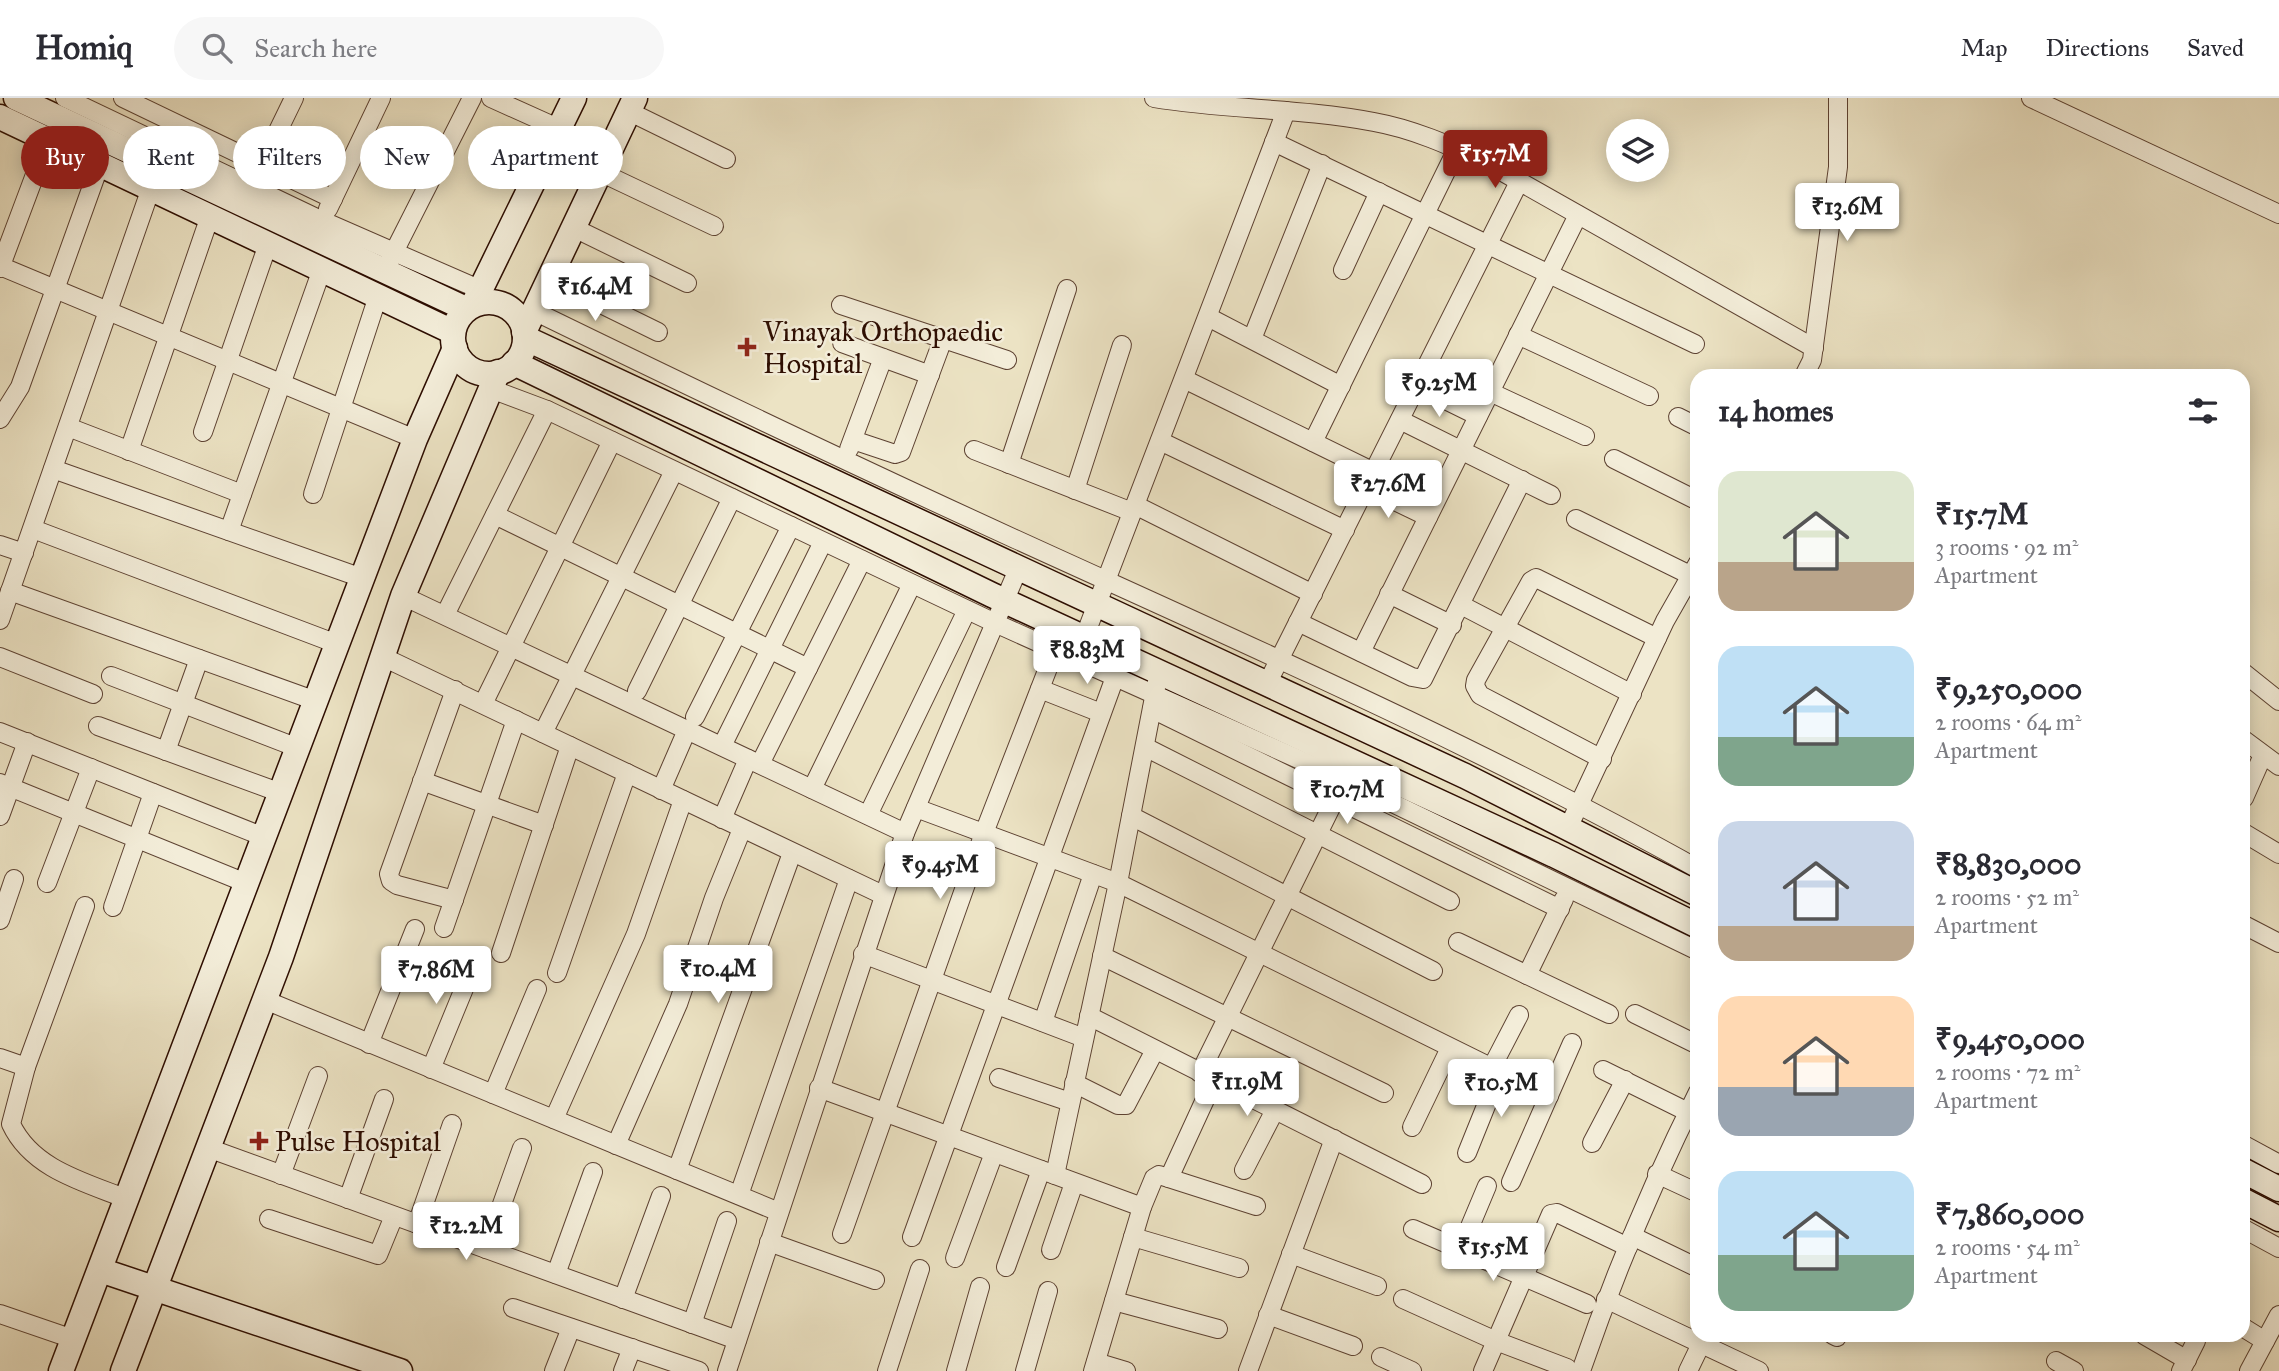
<!DOCTYPE html>
<meta charset="utf-8">
<style>
body{margin:0;font-family:"IM FELL Great Primer",serif;background:#f7f7f7;color:#2b2b33;height:100vh;display:flex;flex-direction:column;font-size:26px;white-space:nowrap}
*{box-sizing:border-box;margin:0}
p{font-size:23px;color:#7c7c81}
.icon{flex:none;width:38px;height:38px;fill:none;stroke:currentColor;stroke-width:2;stroke-linecap:round;stroke-linejoin:round}
.map{position:relative;flex:1;overflow:hidden}
.side{position:absolute;left:1690px;top:271px;width:560px;height:973px;display:flex;flex-direction:column;background:#fff;border-radius:21px;box-shadow:0 4px 18px #0003}
.side>*{flex:none}
.banner{position:absolute;left:21px;top:28px;width:665px;height:63px;display:flex;gap:14px}
.controls{position:absolute;left:1606px;top:21px;display:grid;gap:14px}
.controls a{display:grid;place-items:center;width:63px;height:63px;border-radius:50%;background:#fff;box-shadow:0 4px 18px #0003;font-size:35px}
.price{position:absolute;translate:-50% -60px;padding:0 16px;border-radius:7px;background:#fff;color:#222;font-size:23px;line-height:46px;filter:drop-shadow(0 2px 4px #0008)}
.price::after{content:'';position:absolute;left:50%;top:42px;width:21px;height:16px;margin-left:-10px;background:inherit;clip-path:polygon(0 0,100% 0,50% 100%)}
.price.active{background:#8f2418;color:#fff}
ul{padding:0;list-style:none}
li{display:flex;align-items:center;gap:21px;height:175px;padding:0 28px}
li span{display:grid;place-items:center;flex:none;width:196px;height:140px;border-radius:21px;color:#555}
li>.icon{margin-inline-start:auto}
span .icon{width:84px;height:84px;fill:#fffc;stroke-width:1}
li b{font-size:30px}
h2{display:flex;justify-content:space-between;align-items:center;height:84px;padding:0 28px;font-size:30px}
.tag{padding:0 24px;border-radius:32px;background:#fff;box-shadow:0 4px 18px #0003;font-size:24px;line-height:63px}
.tag.active{background:#8f2418;color:#fff}
header{display:flex;align-items:center;gap:42px;box-sizing:border-box;height:98px;padding:0 35px;background:#fff;border-bottom:2px solid #e1e1e2}
header strong{font-size:33px}
nav{display:flex;gap:38px;margin-inline-start:auto;font-size:24px}
.search{width:490px;height:63px;background:#f7f7f7;display:flex;align-items:center;gap:18px;box-sizing:border-box;padding:0 24px;border-radius:38px;color:#7c7c81;font-size:26px}
.map>svg:first-child{display:block}
</style>
<header>
<strong>Homiq</strong>
<div class="search"><svg class="icon" aria-label="search" viewBox="0 0 24 24"><circle cx="10" cy="10" r="6"/><path d="M15 15l6 6"/></svg>Search here</div>
<nav><a>Map</a><a>Directions</a><a>Saved</a></nav>
</header>
<div class="map">
<svg width="2279" height="1273" viewBox="0 0 2279 1273">
<rect width="100%" height="100%" fill="#ece3c4"/>
<filter id="stains"><feTurbulence type="fractalNoise" baseFrequency=".00286" numOctaves="4"/><feColorMatrix values="0 0 0 0 .2 0 0 0 0 .09 0 0 0 0 .02 0 0 0 .5 -.17"/></filter>
<radialGradient id="worn" r=".72"><stop offset=".6" stop-color="#630" stop-opacity="0"/><stop offset="1" stop-color="#630" stop-opacity=".3"/></radialGradient>
<g fill="none" stroke-linecap="round" stroke-linejoin="round">
<defs>
<g id="street">
<polyline points="65,0 323,123 481,192"/>
<polyline points="123,0 333,101"/>
<polyline points="491,0 560,31"/>
<path d="M 1154,0 C 1227,12 1301,10 1374,24 C 1413,31 1449,47 1485,64 L 1814,250"/>
<polyline points="2031,0 2279,116"/>
<polyline points="628,13 726,61"/>
<polyline points="1274,44 1695,246"/>
<polyline points="262,66 294,0"/>
<polyline points="600,74 714,128"/>
<polyline points="328,111 381,0"/>
<polyline points="574,130 687,185"/>
<polyline points="390,162 472,0"/>
<polyline points="0,168 415,341"/>
<polyline points="0,170 48,42"/>
<polyline points="1343,172 1379,94"/>
<polyline points="550,181 658,234"/>
<polyline points="841,207 1007,262"/>
<path d="M 534,213 C 694,291 853,367 1015,441 C 1245,546 1476,647 1698,771"/>
<polyline points="1208,219 1341,288"/>
<polyline points="1518,237 1649,298"/>
<polyline points="1252,241 1322,66"/>
<polyline points="842,245 930,277"/>
<polyline points="1804,278 1812,262 1838,69 1838,0"/>
<polyline points="1184,281 1374,374"/>
<polyline points="1417,288 1478,318"/>
<polyline points="491,291 547,312 995,525 1345,682 1698,853"/>
<polyline points="1490,294 1585,338"/>
<polyline points="1678,319 1698,329"/>
<polyline points="0,321 20,289 100,66"/>
<polyline points="1400,322 1551,397"/>
<polyline points="68,329 242,396"/>
<polyline points="203,334 268,146"/>
<polyline points="853,342 895,356 901,354 943,241"/>
<polyline points="1160,343 1345,432"/>
<polyline points="1313,344 1457,51"/>
<polyline points="849,351 883,260"/>
<polyline points="974,352 1132,414"/>
<polyline points="129,353 210,118"/>
<polyline points="1614,361 1698,403"/>
<polyline points="1009,366 1067,191"/>
<polyline points="53,371 362,480"/>
<polyline points="1366,389 1428,419"/>
<polyline points="1075,392 1122,247"/>
<polyline points="313,396 378,198"/>
<polyline points="1135,407 1313,496"/>
<polyline points="495,417 808,570"/>
<polyline points="1576,421 1690,477"/>
<polyline points="33,431 337,546"/>
<polyline points="229,433 322,171"/>
<polyline points="0,447 24,455"/>
<polyline points="10,493 316,603"/>
<polyline points="1389,496 1452,527"/>
<polyline points="403,498 905,735"/>
<polyline points="1461,507 1632,596"/>
<polyline points="445,517 547,312"/>
<polyline points="0,522 151,90"/>
<polyline points="1298,524 1412,579 1423,581 1522,382"/>
<polyline points="1084,540 1286,13"/>
<polyline points="1361,554 1578,117"/>
<polyline points="0,559 93,596"/>
<polyline points="383,559 883,797"/>
<polyline points="2244,575 2279,603"/>
<polyline points="111,578 298,650"/>
<polyline points="1267,586 1519,84"/>
<polyline points="1040,591 1101,615"/>
<polyline points="637,593 732,400"/>
<polyline points="483,606 612,343"/>
<polyline points="1152,611 1560,811"/>
<polyline points="695,619 791,428"/>
<polyline points="98,628 281,695"/>
<polyline points="0,634 264,739"/>
<polyline points="543,635 674,373"/>
<polyline points="2244,642 2279,668"/>
<polyline points="722,648 823,444"/>
<polyline points="1145,649 1450,803"/>
<polyline points="166,653 199,561"/>
<polyline points="1602,661 1480,597 1475,588 1476,582 1531,483 1536,480 1657,540"/>
<polyline points="760,666 862,462"/>
<polyline points="422,683 544,727"/>
<polyline points="0,685 246,785"/>
<polyline points="812,691 912,486"/>
<polyline points="661,692 687,632"/>
<polyline points="2244,700 2263,657"/>
<polyline points="916,710 1118,785 1549,998"/>
<polyline points="868,717 967,512"/>
<polyline points="0,718 27,644"/>
<polyline points="1131,718 1433,873"/>
<polyline points="722,721 748,661"/>
<polyline points="1569,728 1665,523 1698,465"/>
<polyline points="2244,735 2279,756"/>
<polyline points="47,785 91,670"/>
<polyline points="454,802 397,787 391,783 389,776 455,592"/>
<path d="M 85,808 L 26,969 L 11,1026 C 32,1071 84,1084 127,1101"/>
<polyline points="113,809 153,695"/>
<polyline points="0,822 14,781"/>
<polyline points="2244,827 2279,845"/>
<polyline points="444,830 516,622"/>
<polyline points="1458,844 1609,916"/>
<polyline points="501,855 570,648"/>
<polyline points="863,856 1084,940"/>
<polyline points="1102,858 1384,995"/>
<polyline points="557,875 627,675"/>
<polyline points="1527,877 1564,801"/>
<polyline points="265,902 779,1114"/>
<polyline points="1635,916 1698,947"/>
<polyline points="1089,918 1422,1086"/>
<polyline points="1043,924 1093,776"/>
<polyline points="369,946 415,831"/>
<polyline points="0,960 26,969"/>
<polyline points="1492,969 1519,917"/>
<polyline points="431,971 477,859"/>
<polyline points="1603,972 1698,1019"/>
<polyline points="1200,975 1340,691"/>
<polyline points="999,980 1070,1004"/>
<polyline points="1074,985 1118,1007 1126,1007 1155,952"/>
<polyline points="819,990 1142,1109"/>
<polyline points="493,996 537,891"/>
<polyline points="554,1021 636,836 683,702"/>
<polyline points="1412,1029 1450,950"/>
<polyline points="1592,1045 1625,982"/>
<polyline points="616,1047 678,906 714,800 742,731"/>
<polyline points="2244,1047 2279,1066"/>
<polyline points="208,1050 737,1242"/>
<polyline points="1467,1055 1500,973"/>
<polyline points="677,1072 792,755"/>
<polyline points="1244,1072 1275,1012"/>
<polyline points="1657,1076 1698,1095"/>
<polyline points="281,1077 318,978"/>
<polyline points="1055,1077 1118,785 1157,584"/>
<polyline points="1169,1080 1214,982"/>
<polyline points="1511,1084 1572,945"/>
<polyline points="739,1097 849,781"/>
<polyline points="348,1101 384,1001"/>
<polyline points="269,1121 378,1157 394,1118"/>
<polyline points="417,1126 452,1026"/>
<polyline points="1413,1131 1587,1206"/>
<polyline points="2244,1131 2279,1150"/>
<polyline points="842,1136 984,735 1055,552"/>
<polyline points="1632,1138 1698,1170"/>
<polyline points="912,1139 1115,579"/>
<polyline points="1133,1139 1239,1170"/>
<polyline points="769,1144 875,1182"/>
<polyline points="1461,1150 1487,1088"/>
<polyline points="486,1151 522,1050"/>
<polyline points="1051,1152 1074,1085"/>
<polyline points="1291,1156 1377,1188"/>
<polyline points="955,1160 994,1055"/>
<polyline points="1006,1169 1041,1072"/>
<polyline points="556,1176 593,1074"/>
<polyline points="623,1201 661,1098"/>
<polyline points="1403,1201 1496,1243 1567,1270"/>
<polyline points="1606,1201 1759,1273"/>
<polyline points="1114,1203 1218,1231"/>
<polyline points="513,1210 699,1273"/>
<polyline points="0,1216 73,1241"/>
<polyline points="1268,1217 1353,1248"/>
<polyline points="692,1226 727,1123"/>
<polyline points="2244,1230 2265,1243"/>
<polyline points="1833,1237 1837,1239"/>
<polyline points="2144,1237 2187,1262"/>
<polyline points="1381,1259 1412,1273"/>
<polyline points="2056,1263 2074,1273"/>
<polyline points="1096,1264 1126,1273"/>
<polyline points="554,1273 571,1230"/>
<polyline points="623,1273 632,1250"/>
<polyline points="727,1273 905,735 1019,469"/>
<polyline points="887,1273 920,1171"/>
<polyline points="956,1273 980,1189"/>
<polyline points="1025,1273 1048,1193"/>
<polyline points="1093,1273 1142,1109 1154,1080 1159,1077 1256,1108"/>
<polyline points="1248,1273 1334,1041"/>
<polyline points="1483,1273 1551,1116 1557,1115 1628,1149"/>
<path d="M 1581,1273 C 1614,1177 1653,1084 1698,994"/>
<polyline points="1688,1273 1701,1246"/>
<polyline points="2181,1273 2196,1243"/>
<polyline points="2249,1273 2279,1217"/>
</g>
<g id="secondary">
<polyline points="16,0 466,211"/>
<polyline points="0,19 453,234"/>
<circle cx="489" cy="240" r="36"/>
<polyline points="473,207 574,0"/>
<polyline points="524,234 635,0"/>
<polyline points="525,240 1465,678 1698,796"/>
<polyline points="514,265 992,497 1554,757 1698,828"/>
<polyline points="2244,1073 2279,1091"/>
<polyline points="2244,1103 2279,1121"/>
<polyline points="100,1172 400,1273"/>
<polyline points="61,1273 415,341 455,250"/>
<polyline points="123,1273 281,859 403,498 498,274"/>
</g>
</defs>
<use href="#street" stroke="#5d4232" stroke-width="20"/>
<use href="#secondary" stroke="#2d0d01" stroke-width="27"/>
<use href="#street" stroke="#f3edd9" stroke-width="18"/>
<use href="#secondary" stroke="#f3edd9" stroke-width="24"/>
</g>
<g fill="#8f2418" stroke="#f3edd9" stroke-width="2.5">
<path d="M743.5 238.5h7v7h7v7h-7v7h-7v-7h-7v-7h7z"/>
<path d="M255.5 1032.5h7v7h7v7h-7v7h-7v-7h-7v-7h7z"/>
</g>
<g text-anchor="middle" stroke-width="5" stroke-linejoin="round" paint-order="stroke">
<g font-size="28" fill="#2d0d01" stroke="#f3edd9" text-anchor="start">
<text x="763" y="243">Vinayak Orthopaedic<tspan x="763" dy="32">Hospital</tspan></text>
<text x="275" y="1053">Pulse Hospital</text>
</g>
</g>
<rect width="100%" height="100%" filter="url(#stains)"/>
<rect width="100%" height="100%" fill="url(#worn)"/>
</svg>
<div class="controls">
<a><svg class="icon" aria-label="layers" viewBox="0 0 24 24"><path d="M12 4l9 5-9 5-9-5zM3 14l9 5 9-5"/></svg></a>
</div>
<b class="price active" style="left:1495px;top:92px">₹15.7M</b>
<b class="price" style="left:1847px;top:145px">₹13.6M</b>
<b class="price" style="left:595px;top:225px">₹16.4M</b>
<b class="price" style="left:1439px;top:321px">₹9.25M</b>
<b class="price" style="left:1388px;top:422px">₹27.6M</b>
<b class="price" style="left:1087px;top:588px">₹8.83M</b>
<b class="price" style="left:1347px;top:728px">₹10.7M</b>
<b class="price" style="left:940px;top:803px">₹9.45M</b>
<b class="price" style="left:718px;top:907px">₹10.4M</b>
<b class="price" style="left:436px;top:908px">₹7.86M</b>
<b class="price" style="left:1247px;top:1020px">₹11.9M</b>
<b class="price" style="left:1501px;top:1021px">₹10.5M</b>
<b class="price" style="left:466px;top:1164px">₹12.2M</b>
<b class="price" style="left:1493px;top:1185px">₹15.5M</b>
<div class="banner">
<a class="tag active">Buy</a>
<a class="tag">Rent</a>
<a class="tag">Filters</a>
<a class="tag">New</a>
<a class="tag">Apartment</a>
</div>
<section class="side">
<h2>14 homes<svg class="icon" aria-label="filters" viewBox="0 0 24 24"><path d="M4 7h16M4 17h16"/><circle cx="9" cy="7" r="2"/><circle cx="15" cy="17" r="2"/></svg></h2>
<ul>
<li><span style="background:linear-gradient(#dfe7d0 65%,#b9a48a 0)"><svg class="icon" aria-label="home" viewBox="0 0 24 24"><path d="M3 11l9-7 9 7M6 9v11h12V9"/></svg></span><div><b>₹15.7M</b><p>3 rooms · 92 m²</p><p>Apartment</p></div></li>
<li><span style="background:linear-gradient(#bfe0f5 65%,#7fa58c 0)"><svg class="icon" aria-label="home" viewBox="0 0 24 24"><path d="M3 11l9-7 9 7M6 9v11h12V9"/></svg></span><div><b>₹9,250,000</b><p>2 rooms · 64 m²</p><p>Apartment</p></div></li>
<li><span style="background:linear-gradient(#c9d6e8 75%,#b9a48a 0)"><svg class="icon" aria-label="home" viewBox="0 0 24 24"><path d="M3 11l9-7 9 7M6 9v11h12V9"/></svg></span><div><b>₹8,830,000</b><p>2 rooms · 52 m²</p><p>Apartment</p></div></li>
<li><span style="background:linear-gradient(#ffd9b3 65%,#9aa5b1 0)"><svg class="icon" aria-label="home" viewBox="0 0 24 24"><path d="M3 11l9-7 9 7M6 9v11h12V9"/></svg></span><div><b>₹9,450,000</b><p>2 rooms · 72 m²</p><p>Apartment</p></div></li>
<li><span style="background:linear-gradient(#bfe0f5 60%,#7fa58c 0)"><svg class="icon" aria-label="home" viewBox="0 0 24 24"><path d="M3 11l9-7 9 7M6 9v11h12V9"/></svg></span><div><b>₹7,860,000</b><p>2 rooms · 54 m²</p><p>Apartment</p></div></li>
</ul>
</section>
</div>
